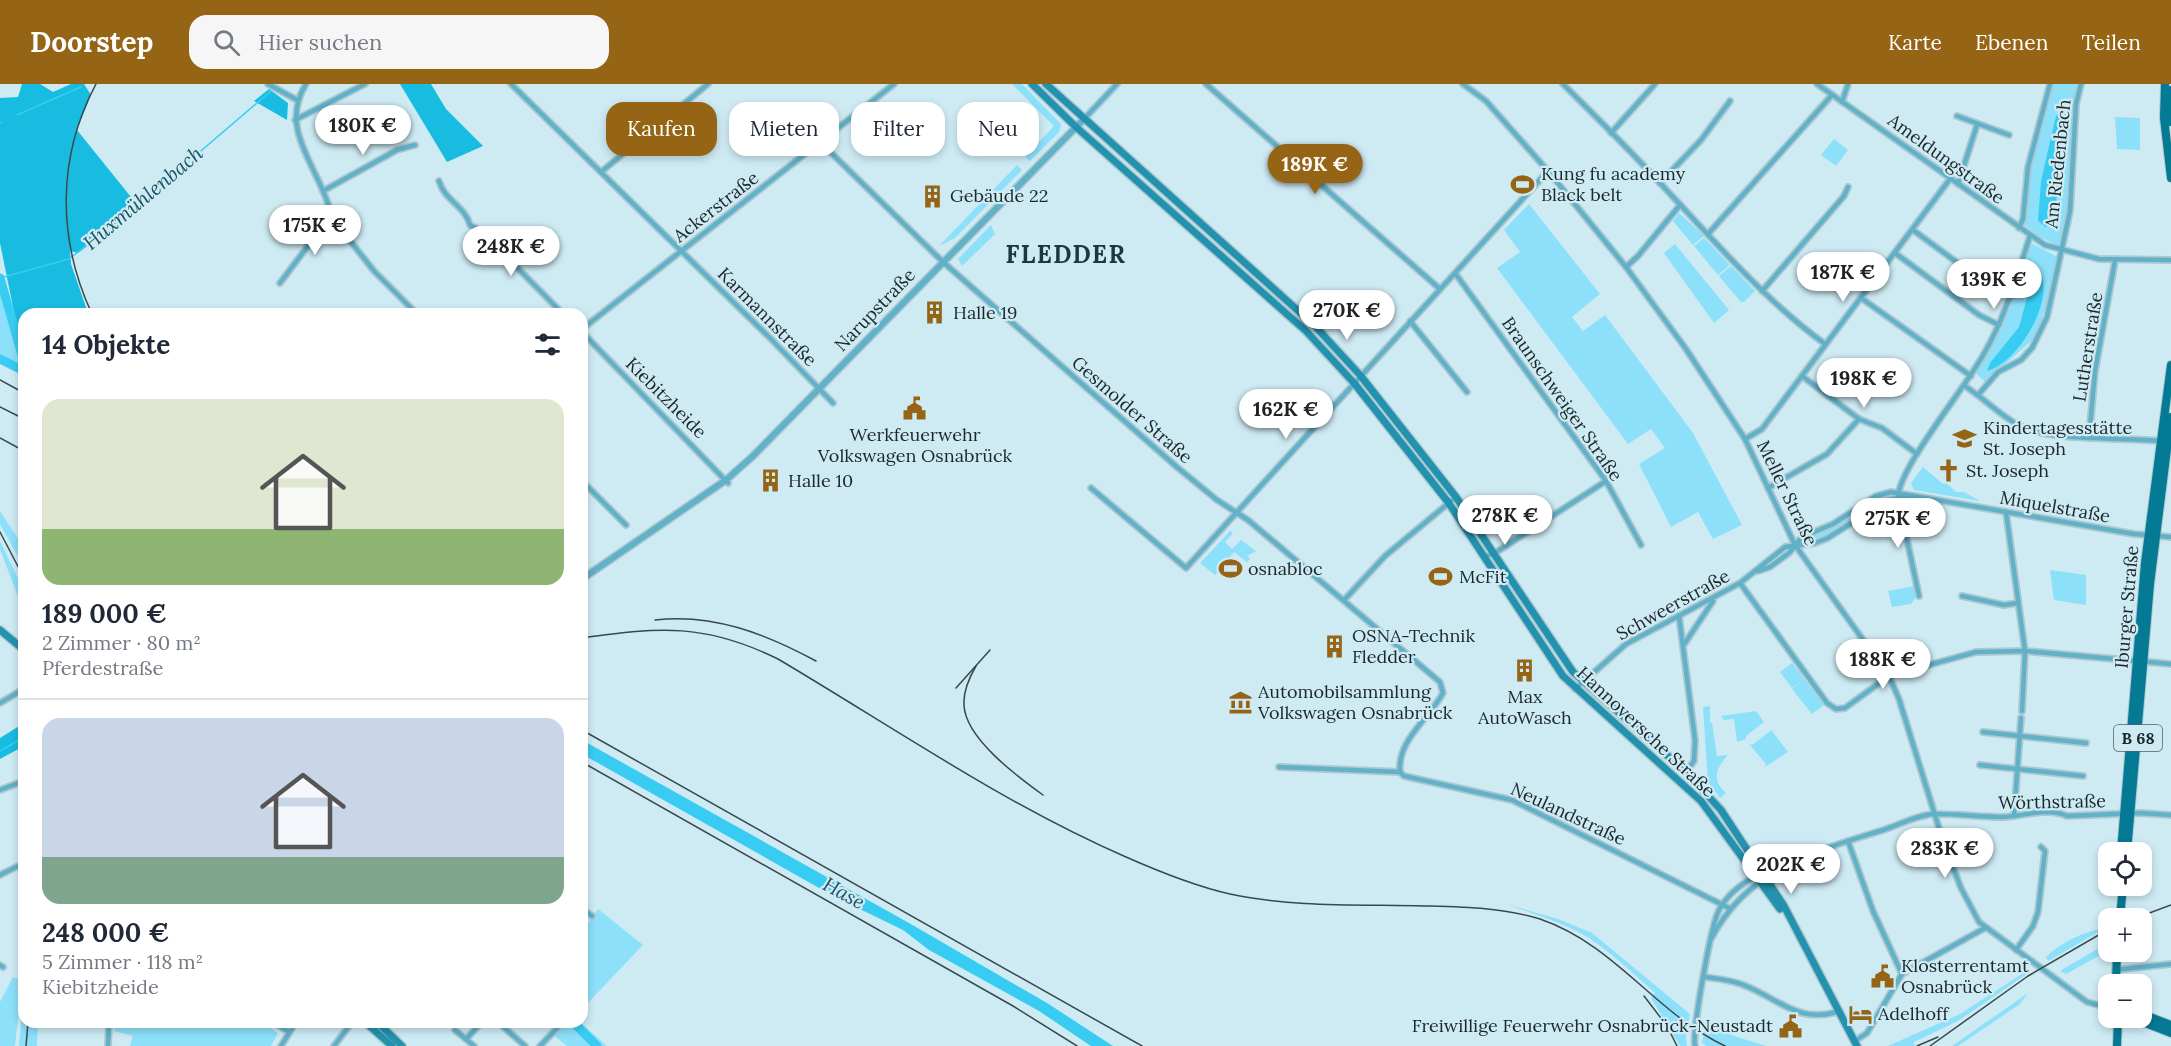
<!DOCTYPE html>
<html lang="de">
<meta charset="utf-8">
<style>
body{margin:0;font-family:Lora,serif;background:#f6f6f7;color:#1f2937;height:100vh;display:flex;flex-direction:column;font-size:22px;white-space:nowrap}
*{box-sizing:border-box;margin:0}
p{font-size:20px;color:#747a83}
.icon{flex:none;width:33px;height:33px;fill:none;stroke:currentColor;stroke-width:2;stroke-linecap:round;stroke-linejoin:round}
.map{position:relative;flex:1;overflow:hidden}
.drawer{position:absolute;left:18px;top:224px;width:570px;height:720px;display:flex;flex-direction:column;background:#fff;border-radius:18px;box-shadow:0 3px 9px #0003}
.drawer>*{flex:none}
.hud{position:absolute;left:606px;top:18px;width:570px;height:54px;display:flex;gap:12px}
.controls{position:absolute;left:2098px;top:758px;display:grid;gap:12px}
.controls a{display:grid;place-items:center;width:54px;height:54px;border-radius:12px;background:#fff;box-shadow:0 3px 9px #0003;font-size:30px}
.price{position:absolute;translate:-50% -51px;padding:0 14px;border-radius:21px;background:#fff;color:#222;font-size:20px;line-height:39px;filter:drop-shadow(0 2px 3px #0008)}
.price::after{content:'';position:absolute;left:50%;top:36px;width:18px;height:14px;margin-left:-9px;background:inherit;clip-path:polygon(0 0,100% 0,50% 100%)}
.price.on{background:#956415;color:#fff}
ul{padding:0;list-style:none}
li{display:grid;align-content:center;gap:12px;height:318px;padding:0 24px}
li+li{border-top:2px solid #e0e1e3}
li span{display:grid;place-items:center;height:186px;border-radius:18px;color:#555}
li>.icon{margin-inline-start:auto}
span .icon{width:108px;height:108px;fill:#fffc;stroke-width:1}
li b{font-size:26px}
h2{display:flex;justify-content:space-between;align-items:center;height:72px;padding:0 24px;font-size:26px}
.tag{padding:0 21px;border-radius:18px;background:#fff;box-shadow:0 3px 9px #0003;font-size:21px;line-height:54px}
.tag.on{background:#956415;color:#fff}
header{display:flex;align-items:center;gap:36px;box-sizing:border-box;height:84px;padding:0 30px;background:#956415;color:#fff}
header strong{font-size:28px}
nav{display:flex;gap:33px;margin-inline-start:auto;font-size:21px}
.search{width:420px;height:54px;background:#f6f6f7;display:flex;align-items:center;gap:15px;box-sizing:border-box;padding:0 21px;border-radius:18px;color:#747a83;font-size:22px}
.map>svg:first-child{display:block}
</style>
<header>
<strong>Doorstep</strong>
<div class="search"><svg class="icon" aria-label="search" viewBox="0 0 24 24"><circle cx="10" cy="10" r="6"/><path d="M15 15l6 6"/></svg>Hier suchen</div>
<nav><a>Karte</a><a>Ebenen</a><a>Teilen</a></nav>
</header>
<div class="map">
<svg width="2171" height="962" viewBox="0 0 2171 962">
<rect width="100%" height="100%" fill="#ceebf4"/>
<g fill="#8ce0fa">
<polygon points="1012,0 1022,0 1061,40 1059,48 1030,77 1025,73 1054,42"/>
<polygon points="2053,0 2078,0 2072,26 2067,131 2059,162 2040,153 2024,140 2031,84"/>
<polygon points="2115,33 2140,34 2140,66 2117,65"/>
<polygon points="1834,55 1848,66 1836,82 1821,71"/>
<polygon points="1017,81 1022,86 955,154 939,162"/>
<polygon points="1529,120 1600,210 1572,233 1583,247 1605,231 1693,349 1742,441 1713,455 1698,428 1671,443 1639,380 1665,364 1651,345 1628,360 1497,184 1520,168 1504,146"/>
<polygon points="1679,129 1704,152 1693,161 1673,137"/>
<polygon points="991,141 995,150 962,182 958,175"/>
<polygon points="1704,154 1730,181 1718,191 1694,162"/>
<polygon points="1675,160 1729,226 1714,239 1664,169"/>
<polygon points="2033,160 2058,173 2038,251 1985,298 1976,289 2002,243 2030,162"/>
<polygon points="1731,182 1755,207 1744,218 1741,218 1719,192"/>
<polygon points="0,210 21,283 0,272"/>
<polygon points="1923,383 1943,400 1945,398 1956,408 1964,408 1980,417 1914,406 1911,399"/>
<polygon points="1879,414 1881,416 1826,451 1808,458 1806,455 1824,448"/>
<polygon points="0,427 24,464 24,484 0,440"/>
<polygon points="1230,447 1233,449 1225,458 1232,465 1241,456 1256,467 1247,472 1250,475 1247,478 1234,468 1215,491 1200,479"/>
<polygon points="0,457 24,507 24,529 0,465"/>
<polygon points="2050,486 2086,491 2086,521 2054,516"/>
<polygon points="1914,502 1916,513 1911,520 1892,523 1888,507"/>
<polygon points="1792,579 1824,621 1812,630 1792,605 1802,597 1792,604 1780,588"/>
<path d="M 1710,622 L 1710,639 L 1712,639 L 1717,672 L 1728,671 C 1716,684 1711,696 1726,709 L 1720,714 L 1708,698 L 1703,623 Z"/>
<polygon points="1756,627 1764,638 1746,652 1746,655 1737,658 1734,635 1724,636 1721,632"/>
<polygon points="1773,645 1772,647 1788,668 1765,683 1766,680 1749,660 1752,661"/>
<path d="M 1506,820 L 1558,835 L 1592,849 L 1690,930 L 1686,952 L 1687,962 L 1680,962 L 1651,914 L 1655,909 C 1634,890 1613,870 1589,854 C 1564,839 1534,830 1506,820 Z"/>
<polygon points="598,825 643,861 582,925 582,837 584,834 589,838"/>
<path d="M 2105,844 L 2052,875 L 2048,877 L 2046,873 C 2061,858 2085,847 2105,844 Z"/>
<polygon points="2109,858 2104,869 2066,890 2060,887"/>
<polygon points="2028,886 2031,887 1958,937 1914,958 1915,962 1888,962 1960,930"/>
<polygon points="13,893 22,897 15,962 0,962 0,918"/>
<polygon points="24,906 24,938 38,938 37,962 19,962"/>
<polygon points="2028,909 2020,920 1958,962 1952,962"/>
<polygon points="1706,937 1728,950 1766,962 1707,962 1702,959"/>
<polygon points="115,938 262,938 278,949 271,962 130,962 133,952 114,947"/>
<polygon points="557,938 580,938 607,962 567,962 550,948"/>
</g>
<g fill="#19bce1">
<polygon points="22,0 40,0 53,8 71,0 84,0 91,11 77,46 139,123 78,169 70,167 71,180 88,229 24,230 24,262 14,228 0,159 0,14 18,13"/>
<polygon points="400,0 431,0 446,25 483,62 447,78"/>
<polygon points="269,5 288,19 287,36 254,17"/>
<polygon points="24,639 24,662 0,675 0,654"/>
</g>
<g fill="#39ccf2">
<path d="M 2061,26 L 2064,33 C 2062,52 2060,137 2046,143 L 2038,137 L 2041,97 L 2056,32 Z"/>
<path d="M 2036,181 C 2061,209 2019,279 1987,287 L 1990,279 L 2019,243 Z"/>
<polygon points="582,656 909,839 1047,919 1113,962 1091,962 1039,927 929,866 903,846 835,813 582,670"/>
</g>
<g fill="none" stroke-linecap="round" stroke-linejoin="round">
<g stroke="#39ccf2" stroke-width="1.5">
<polyline points="17,31 81,3"/>
<polyline points="0,39 2,38"/>
<polyline points="0,194 69,175 139,120 271,7"/>
<polyline points="0,667 24,653"/>
</g>
<g stroke="#39ccf2" stroke-width="9">
<polyline points="0,194 24,278"/>
<polyline points="0,275 24,287"/>
<polyline points="573,938 597,962"/>
</g>
<defs>
<g id="minor">
<polyline points="268,0 297,16"/>
<polyline points="511,0 770,254 833,319"/>
<polyline points="1206,0 1440,205"/>
<polyline points="1463,0 1486,17 1548,87 1626,183 1686,265 1745,355 1795,461 1889,592 1899,615 1943,757 1961,804 1979,838 2087,918 2109,924"/>
<path d="M 1563,0 C 1595,32 1628,64 1659,98 C 1713,155 1762,214 1825,260"/>
<polyline points="1817,0 2045,161 2099,175 2171,176"/>
<polyline points="1842,18 1848,0"/>
<polyline points="1957,32 2009,51"/>
<polyline points="1084,35 1117,0"/>
<polyline points="295,36 365,0"/>
<polyline points="1611,49 1655,0"/>
<path d="M 820,58 L 943,178 L 1178,384 L 1217,416 L 1248,436 L 1440,598 L 1443,609 C 1429,635 1397,656 1400,688"/>
<polyline points="601,88 708,0"/>
<path d="M 439,97 C 444,116 465,122 470,141 L 481,147 L 563,230"/>
<polyline points="1660,99 1701,56 1730,17"/>
<polyline points="1958,100 1977,41"/>
<polyline points="323,107 397,66 415,61"/>
<polyline points="336,139 374,187 417,230"/>
<polyline points="2019,144 2023,135 2028,83 2050,0"/>
<polyline points="1913,146 1989,202 2011,213"/>
<polyline points="1708,150 1832,11"/>
<polyline points="1895,169 1979,231 1999,241"/>
<polyline points="1626,183 1638,172 1680,121"/>
<polyline points="1455,189 1606,397 1641,461"/>
<path d="M 280,199 L 326,138 L 330,126 C 318,82 278,45 306,0"/>
<polyline points="1762,207 1844,112 1848,103"/>
<polyline points="1861,214 1971,292"/>
<polyline points="1410,237 1467,308"/>
<polyline points="582,245 894,0"/>
<polyline points="582,248 728,399"/>
<polyline points="1802,292 1859,335 1882,344 1917,370"/>
<path d="M 1965,302 C 1983,314 1999,330 2018,341 C 2047,358 2125,353 2161,357"/>
<polyline points="1978,311 1998,288 2021,276 2032,264 2047,233 2070,127 2076,20 2081,0"/>
<polyline points="2089,354 2095,287 2115,177"/>
<polyline points="1745,355 1762,345 1950,95"/>
<polyline points="582,397 626,441"/>
<polyline points="1091,404 1186,484 1548,87"/>
<polyline points="1768,404 1827,370 1859,335"/>
<polyline points="2006,428 2025,567 2022,627"/>
<polyline points="1484,473 1495,469 1606,397"/>
<polyline points="1758,487 1770,483 1789,469 1802,453 1833,440 1876,412 1891,408 2134,450 2171,453"/>
<polyline points="1740,499 1827,619 1836,625 1845,624 1889,592 1976,568 2025,567 2171,580"/>
<path d="M 1919,512 L 1898,413 C 1899,383 1967,302 1985,268 C 2006,231 2017,192 2030,152"/>
<polyline points="1962,512 2004,521 2018,519"/>
<polyline points="1345,515 1385,472 1456,413"/>
<polyline points="1679,532 1695,656 1694,677 1686,688"/>
<polyline points="1685,559 1713,517"/>
<polyline points="1575,605 1626,560 1740,499 1785,463 1815,459 1828,454 1887,416 1914,412"/>
<polyline points="0,619 22,606 24,609"/>
<polyline points="1983,648 2086,659"/>
<polyline points="1980,681 2083,692"/>
<polyline points="1279,683 1400,688 1404,692 1512,716 1729,824"/>
<polyline points="0,706 24,697"/>
<polyline points="2014,732 2021,634"/>
<polyline points="1848,757 1873,827 1902,890"/>
<polyline points="0,791 24,779"/>
<polyline points="582,825 592,832"/>
<path d="M 1711,855 C 1747,785 1813,768 1883,746 C 1899,741 1919,730 1936,730 C 1959,730 1981,733 2004,733 C 2024,732 2048,723 2067,732 L 2140,729 L 2171,731"/>
<polyline points="2016,866 2033,842 2038,828 2045,767 2041,763"/>
<polyline points="0,881 3,883"/>
<polyline points="2115,886 2171,880"/>
<path d="M 1705,893 C 1718,895 1733,896 1746,902 C 1782,917 1799,940 1840,927"/>
<polyline points="273,938 289,948"/>
<polyline points="498,938 525,962"/>
<polyline points="455,946 474,962"/>
<polyline points="466,955 482,938"/>
<polyline points="1855,957 1867,949 1902,890 1985,844"/>
<polyline points="108,962 109,938"/>
<polyline points="281,962 296,938"/>
<polyline points="334,962 352,938"/>
<polyline points="540,962 561,940"/>
<path d="M 1695,962 C 1692,947 1711,841 1719,826 C 1727,811 1741,800 1756,792"/>
</g>
<polyline id="tertiary" points="582,495 726,396 753,372 1083,36"/>
<g id="secondary">
<polyline points="1032,0 1076,43 1306,247 1354,299 1448,418 1563,592 1701,717 1780,825"/>
<polyline points="1046,0 1314,241 1360,291 1456,413 1573,588 1686,688 1721,726 1784,822 1857,962"/>
<polyline points="0,546 24,566"/>
<polyline points="365,938 392,962"/>
<polyline points="377,938 402,962"/>
</g>
<g id="primary">
<polyline points="2165,0 2164,34 2171,94"/>
<polyline points="2171,6 2171,38"/>
<polyline points="2121,768 2145,479 2171,281"/>
<polyline points="2127,768 2150,500 2171,333"/>
<polyline points="2120,834 2123,801"/>
<polyline points="2116,900 2117,867"/>
<polyline points="2142,930 2171,941"/>
<polyline points="2130,933 2171,949"/>
<polyline points="2117,962 2118,933"/>
</g>
</defs>
<use href="#minor" stroke="#aec8d0" stroke-width="8"/>
<use href="#tertiary" stroke="#aec8d0" stroke-width="9"/>
<use href="#secondary" stroke="#aec8d0" stroke-width="10"/>
<use href="#primary" stroke="#aec8d0" stroke-width="10"/>
<use href="#minor" stroke="#61b1c9" stroke-width="4.5"/>
<use href="#tertiary" stroke="#61b1c9" stroke-width="6"/>
<use href="#secondary" stroke="#2292af" stroke-width="7"/>
<use href="#primary" stroke="#047a94" stroke-width="8"/>
<g stroke="#3a484c" stroke-width="1.5">
<path d="M 92,230 C 57,155 57,73 96,0"/>
<polyline points="0,296 24,309"/>
<polyline points="0,323 24,335"/>
<polyline points="0,354 24,367"/>
<polyline points="0,448 24,494"/>
<path d="M 655,536 C 713,529 766,550 816,577"/>
<path d="M 582,554 C 660,543 705,539 778,575 C 893,643 1004,720 1126,773 C 1160,788 1194,802 1230,810 C 1296,824 1364,820 1430,822 C 1467,823 1504,824 1540,835 C 1616,861 1655,929 1725,962"/>
<path d="M 976,582 C 969,594 963,607 964,621 C 965,654 1018,693 1043,711"/>
<polyline points="956,604 990,566"/>
<polyline points="582,646 1142,962"/>
<polyline points="582,678 1013,922 1077,962"/>
<polyline points="2136,834 2171,821"/>
<polyline points="1644,912 1667,942 1677,962"/>
<polyline points="26,962 28,938"/>
<polyline points="1917,962 1938,953"/>
<polyline points="1930,962 2028,892 2109,845"/>
</g>
</g>
<defs>
<symbol id="stadium-bare" viewBox="-9 -9 18 18"><path d="M0-5a6.5 5 0 1 0 0 10a6.5 5 0 1 0 0-10ZM-3.5-1.8h7v3.6h-7Z" fill="#956415" stroke="#ceebf4" stroke-width="2.5" paint-order="stroke"/></symbol>
<symbol id="building-bare" viewBox="-9 -9 18 18"><path d="M-4-6H4V6H1V3H-1V6H-4ZM-2.5-4.3h1.7v1.8h-1.7ZM.8-4.3h1.7v1.8H.8ZM-2.5-1h1.7V.8h-1.7ZM.8-1h1.7V.8H.8Z" fill="#956415" stroke="#ceebf4" stroke-width="2.5" paint-order="stroke"/></symbol>
<symbol id="civic-bare" viewBox="-9 -9 18 18"><path d="M-.6-6.5H3V-4.5H.6V-3L4-1V1h2V6H-6V1h2V-1L-.6-3ZM-1.2 2.5V6h2.4V2.5Z" fill="#956415" stroke="#ceebf4" stroke-width="2.5" paint-order="stroke"/></symbol>
<symbol id="school-bare" viewBox="-9 -9 18 18"><path d="M0-5L7-2L0 1L-7-2ZM-4 1L0 2.5L4 1V4Q0 6-4 4Z" fill="#956415" stroke="#ceebf4" stroke-width="2.5" paint-order="stroke"/></symbol>
<symbol id="church-bare" viewBox="-9 -9 18 18"><path d="M-1.2-6h2.4v3.5h3.3v2.4h-3.3V6h-2.4V-.1h-3.3v-2.4h3.3Z" fill="#956415" stroke="#ceebf4" stroke-width="2.5" paint-order="stroke"/></symbol>
<symbol id="museum-bare" viewBox="-9 -9 18 18"><path d="M0-6L6-3V-2H-6V-3ZM-5-1h2V3h-2ZM-1-1h2V3h-2ZM3-1h2V3H3ZM-6 4H6V6H-6Z" fill="#956415" stroke="#ceebf4" stroke-width="2.5" paint-order="stroke"/></symbol>
<symbol id="hotel-bare" viewBox="-9 -9 18 18"><path d="M-6-4.5h1.5V1H6V5H4.5V3h-9V5H-6ZM-4 0a1.8 1.8 0 1 1 3.6 0ZM.5 0V-2.5h3Q6-2.5 6 0Z" fill="#956415" stroke="#ceebf4" stroke-width="2.5" paint-order="stroke"/></symbol>
</defs>
<g fill-rule="evenodd">
<use href="#stadium-bare" x="1506" y="84" width="33" height="33"/>
<use href="#building-bare" x="916" y="96" width="33" height="33"/>
<use href="#building-bare" x="918" y="212" width="33" height="33"/>
<use href="#civic-bare" x="898" y="308" width="33" height="33"/>
<use href="#school-bare" x="1948" y="338" width="33" height="33"/>
<use href="#church-bare" x="1932" y="370" width="33" height="33"/>
<use href="#building-bare" x="754" y="380" width="33" height="33"/>
<use href="#stadium-bare" x="1214" y="468" width="33" height="33"/>
<use href="#stadium-bare" x="1424" y="476" width="33" height="33"/>
<use href="#building-bare" x="1318" y="546" width="33" height="33"/>
<use href="#building-bare" x="1508" y="570" width="33" height="33"/>
<use href="#museum-bare" x="1224" y="602" width="33" height="33"/>
<use href="#civic-bare" x="1866" y="876" width="33" height="33"/>
<use href="#hotel-bare" x="1844" y="914" width="33" height="33"/>
<use href="#civic-bare" x="1774" y="926" width="33" height="33"/>
</g>
<g text-anchor="middle" stroke-width="4.5" stroke-linejoin="round" paint-order="stroke">
<rect fill="#ceebf4" stroke="#516267" stroke-width="1.5" x="2114" y="641" width="48" height="26" rx="4.5"/>
<g font-size="16" font-weight="bold" fill="#1c272b">
<text x="2138" y="660">B 68</text>
</g>
<g font-size="18" fill="#1c272b" stroke="#ceebf4">
<text transform="translate(1946 75) rotate(36)" y="6">Ameldungstraße</text>
<text transform="translate(2058 80) rotate(-84)" y="6">Am Riedenbach</text>
<text transform="translate(716 123) rotate(-38)" y="6">Ackerstraße</text>
<text transform="translate(875 226) rotate(-46)" y="6">Narupstraße</text>
<text transform="translate(767 233) rotate(45)" y="6">Karmannstraße</text>
<text transform="translate(2088 263) rotate(-81)" y="6">Lutherstraße</text>
<text transform="translate(666 314) rotate(45)" y="6">Kiebitzheide</text>
<text transform="translate(1562 315) rotate(55)" y="6">Braunschweiger Straße</text>
<text transform="translate(1132 326) rotate(41)" y="6">Gesmolder Straße</text>
<text transform="translate(1787 409) rotate(64)" y="6">Meller Straße</text>
<text transform="translate(2055 423) rotate(10)" y="6">Miquelstraße</text>
<text transform="translate(1673 521) rotate(-29)" y="6">Schweerstraße</text>
<text transform="translate(2127 523) rotate(-85)" y="6">Iburger Straße</text>
<text transform="translate(1646 648) rotate(43)" y="6">Hannoversche Straße</text>
<text transform="translate(2052 718) rotate(-1)" y="6">Wörthstraße</text>
<text transform="translate(1568 730) rotate(25)" y="6">Neulandstraße</text>
</g>
<g font-size="18" fill="#1c272b" stroke="#ceebf4" text-anchor="start">
<text x="1541" y="96">Kung fu academy<tspan x="1541" dy="21">Black belt</tspan></text>
<text x="950" y="118">Gebäude 22</text>
<text x="953" y="235">Halle 19</text>
<text x="1983" y="350">Kindertagesstätte<tspan x="1983" dy="21">St. Joseph</tspan></text>
<text x="915" y="357" text-anchor="middle">Werkfeuerwehr<tspan x="915" dy="21">Volkswagen Osnabrück</tspan></text>
<text x="1966" y="393">St. Joseph</text>
<text x="788" y="403">Halle 10</text>
<text x="1248" y="491">osnabloc</text>
<text x="1459" y="499">McFit</text>
<text x="1352" y="558">OSNA-Technik<tspan x="1352" dy="21">Fledder</tspan></text>
<text x="1258" y="614">Automobilsammlung<tspan x="1258" dy="21">Volkswagen Osnabrück</tspan></text>
<text x="1525" y="619" text-anchor="middle">Max<tspan x="1525" dy="21">AutoWasch</tspan></text>
<text x="1901" y="888">Klosterrentamt<tspan x="1901" dy="21">Osnabrück</tspan></text>
<text x="1878" y="936">Adelhoff</text>
<text x="1773" y="948" text-anchor="end">Freiwillige Feuerwehr Osnabrück-Neustadt</text>
</g>
<g font-size="20" font-style="italic" fill="#195363" stroke="#ceebf4">
<text transform="translate(143 114) rotate(-40)" y="7">Huxmühlenbach</text>
<text transform="translate(844 809) rotate(29)" y="7">Hase</text>
</g>
<g font-size="24" font-weight="bold" letter-spacing="1.5" fill="#1e363e" stroke="#ceebf4">
<text x="1066" y="179">FLEDDER</text>
</g>
</g>
</svg>
<div class="controls">
<a><svg class="icon" aria-label="locate" viewBox="0 0 24 24"><circle cx="12" cy="12" r="6"/><path d="M12 2v4M12 18v4M2 12h4M18 12h4"/></svg></a>
<a>+</a>
<a>−</a>
</div>
<b class="price" style="left:363px;top:72px">180K €</b>
<b class="price on" style="left:1315px;top:111px">189K €</b>
<b class="price" style="left:315px;top:172px">175K €</b>
<b class="price" style="left:511px;top:193px">248K €</b>
<b class="price" style="left:1843px;top:219px">187K €</b>
<b class="price" style="left:1994px;top:226px">139K €</b>
<b class="price" style="left:1347px;top:257px">270K €</b>
<b class="price" style="left:1864px;top:325px">198K €</b>
<b class="price" style="left:1286px;top:356px">162K €</b>
<b class="price" style="left:1505px;top:462px">278K €</b>
<b class="price" style="left:1898px;top:465px">275K €</b>
<b class="price" style="left:1883px;top:606px">188K €</b>
<b class="price" style="left:1945px;top:795px">283K €</b>
<b class="price" style="left:1791px;top:811px">202K €</b>
<div class="hud">
<a class="tag on">Kaufen</a>
<a class="tag">Mieten</a>
<a class="tag">Filter</a>
<a class="tag">Neu</a>
</div>
<section class="drawer">
<h2>14 Objekte<svg class="icon" aria-label="filters" viewBox="0 0 24 24"><path d="M4 7h16M4 17h16"/><circle cx="9" cy="7" r="2"/><circle cx="15" cy="17" r="2"/></svg></h2>
<ul>
<li><span style="background:linear-gradient(#dfe7d0 70%,#8fb573 0)"><svg class="icon" aria-label="home" viewBox="0 0 24 24"><path d="M3 11l9-7 9 7M6 9v11h12V9"/></svg></span><div><b>189 000 €</b><p>2 Zimmer · 80 m²</p><p>Pferdestraße</p></div></li>
<li><span style="background:linear-gradient(#c9d6e8 75%,#7fa58c 0)"><svg class="icon" aria-label="home" viewBox="0 0 24 24"><path d="M3 11l9-7 9 7M6 9v11h12V9"/></svg></span><div><b>248 000 €</b><p>5 Zimmer · 118 m²</p><p>Kiebitzheide</p></div></li>
</ul>
</section>
</div>
